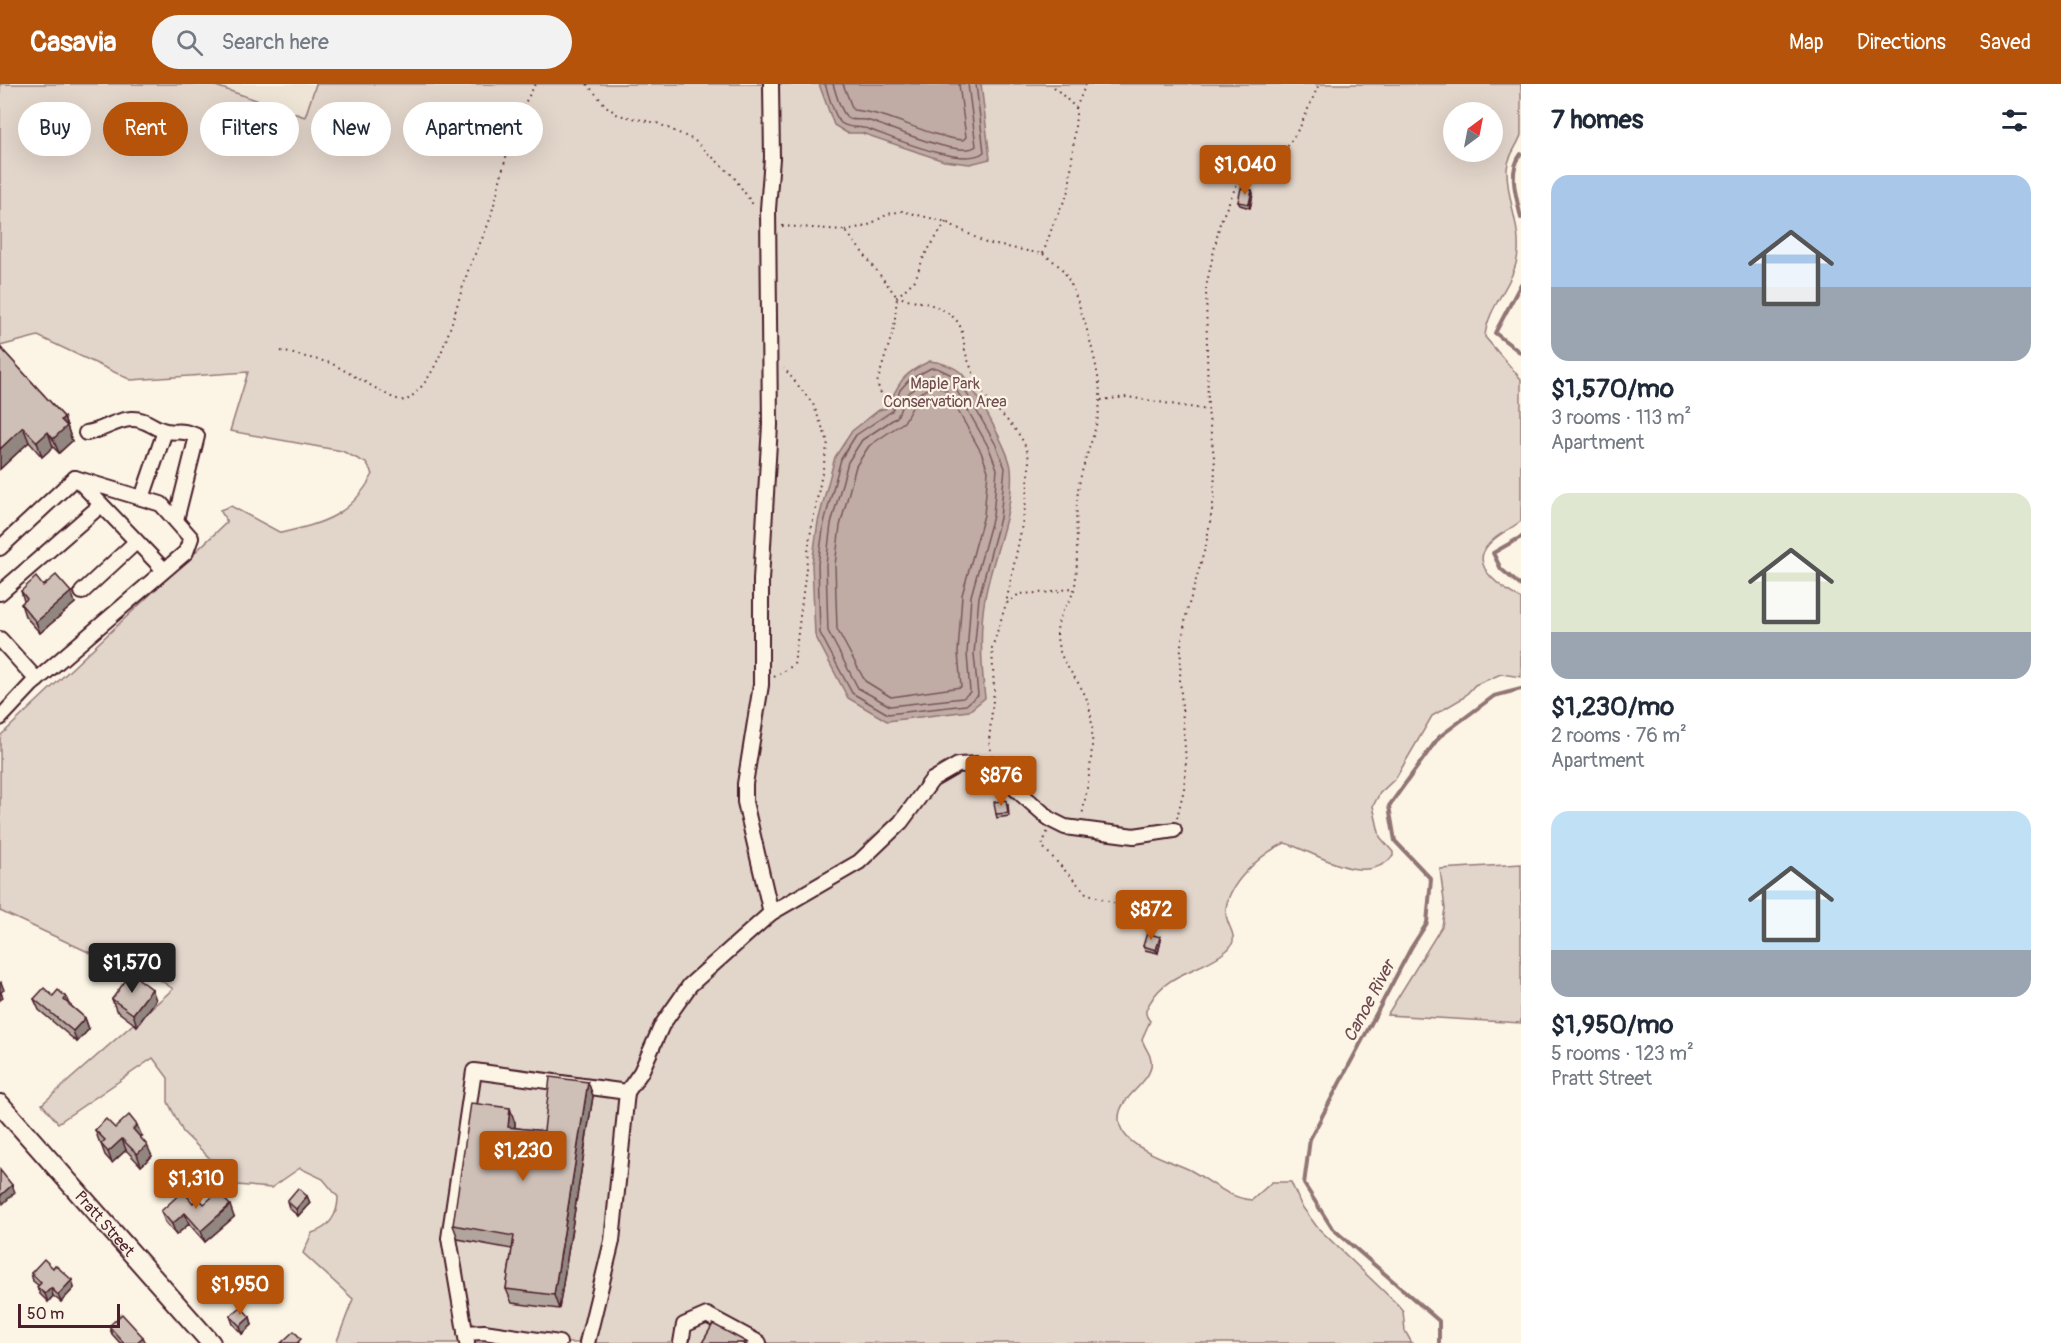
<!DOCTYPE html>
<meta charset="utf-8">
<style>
body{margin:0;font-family:Pangolin,sans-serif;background:#f2f2f3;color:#1f2937;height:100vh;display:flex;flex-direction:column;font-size:22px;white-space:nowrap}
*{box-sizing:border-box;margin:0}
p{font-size:20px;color:#747a83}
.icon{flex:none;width:33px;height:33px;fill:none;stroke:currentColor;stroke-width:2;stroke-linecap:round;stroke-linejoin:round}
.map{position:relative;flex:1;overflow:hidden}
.side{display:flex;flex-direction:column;background:#fff;width:540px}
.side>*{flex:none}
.hud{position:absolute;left:18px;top:18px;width:570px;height:54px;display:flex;gap:12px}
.needle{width:39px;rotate:32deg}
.fabs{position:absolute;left:1443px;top:18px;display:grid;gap:12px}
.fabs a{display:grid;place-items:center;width:60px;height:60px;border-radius:50%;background:#fff;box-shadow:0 6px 24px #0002;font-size:30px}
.scale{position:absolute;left:18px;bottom:15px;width:102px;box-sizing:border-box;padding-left:6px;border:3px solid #4a1f2b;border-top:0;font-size:16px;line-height:21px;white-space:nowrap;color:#4a1f2b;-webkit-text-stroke:4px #fcf5e5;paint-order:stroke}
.price{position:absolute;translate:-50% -51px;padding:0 14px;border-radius:6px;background:#b45309;color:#fff;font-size:20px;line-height:39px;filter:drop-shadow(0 2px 3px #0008)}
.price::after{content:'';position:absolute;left:50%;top:36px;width:18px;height:14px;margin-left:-9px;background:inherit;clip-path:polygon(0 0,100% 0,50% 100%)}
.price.on{background:#222;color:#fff}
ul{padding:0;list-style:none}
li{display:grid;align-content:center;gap:12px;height:318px;padding:0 30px}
li span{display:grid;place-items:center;height:186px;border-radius:18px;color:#555}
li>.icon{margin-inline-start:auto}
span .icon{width:108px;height:108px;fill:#fffc;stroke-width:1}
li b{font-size:26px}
h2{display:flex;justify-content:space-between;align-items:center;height:72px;padding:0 30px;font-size:26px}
.pill{padding:0 21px;border-radius:27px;background:#fff;box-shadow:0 6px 24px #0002;font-size:21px;line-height:54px}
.pill.on{background:#b45309;color:#fff}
header{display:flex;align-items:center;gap:36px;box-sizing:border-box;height:84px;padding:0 30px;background:#b45309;color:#fff}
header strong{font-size:28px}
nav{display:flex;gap:33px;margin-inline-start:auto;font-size:21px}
.search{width:420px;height:54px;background:#f2f2f3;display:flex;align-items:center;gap:15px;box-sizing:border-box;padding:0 21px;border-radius:33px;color:#747a83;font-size:22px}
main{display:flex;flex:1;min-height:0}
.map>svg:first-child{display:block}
</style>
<header>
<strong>Casavia</strong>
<div class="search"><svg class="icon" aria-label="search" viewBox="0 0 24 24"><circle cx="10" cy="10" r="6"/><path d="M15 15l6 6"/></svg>Search here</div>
<nav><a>Map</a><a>Directions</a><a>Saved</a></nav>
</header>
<main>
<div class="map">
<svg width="1521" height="1259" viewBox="0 0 1521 1259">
<rect width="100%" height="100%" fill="#fcf5e5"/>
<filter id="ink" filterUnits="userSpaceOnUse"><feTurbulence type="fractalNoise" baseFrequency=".0167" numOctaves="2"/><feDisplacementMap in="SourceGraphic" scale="12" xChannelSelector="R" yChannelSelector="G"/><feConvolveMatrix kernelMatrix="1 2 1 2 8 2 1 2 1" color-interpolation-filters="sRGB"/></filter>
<g filter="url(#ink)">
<polygon fill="#eee5d7" points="210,0 316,0 306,34"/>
<g fill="#e2d5ca" stroke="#967a7a" stroke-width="1.5" fill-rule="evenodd">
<path d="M 0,0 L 210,0 L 305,33 L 316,0 L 1521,0 C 1521,13 1521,40 1521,51 C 1517,63 1508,71 1507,85 C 1506,113 1520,140 1518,168 C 1516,199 1487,222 1485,253 L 1521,295 L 1521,437 C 1510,446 1491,453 1484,467 C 1474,487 1507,507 1521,515 L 1521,593 L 1501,590 L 1475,601 L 1463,614 L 1432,632 L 1396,694 L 1380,709 L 1373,722 L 1380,753 L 1393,768 L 1393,772 C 1364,805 1314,767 1285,759 C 1262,769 1224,802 1226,830 C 1227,844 1242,854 1226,867 C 1202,887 1168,888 1151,917 C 1146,925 1143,929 1150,937 L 1142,955 C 1144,963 1150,969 1151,976 C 1155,998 1119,1011 1119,1034 C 1118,1063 1170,1076 1190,1086 C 1211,1097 1227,1114 1252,1116 L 1272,1098 L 1291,1098 L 1301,1121 L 1317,1143 L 1398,1221 L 1403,1227 L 1405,1247 L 1412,1259 L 341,1259 L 337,1257 L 353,1215 L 303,1169 L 312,1149 C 329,1144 338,1131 338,1113 L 323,1095 L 300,1084 L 271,1104 L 237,1101 L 183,1048 L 168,1018 L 168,994 L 153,974 L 58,1039 L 42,1020 L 173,905 L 137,880 L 99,873 L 0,827 L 0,652 L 227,438 L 220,426 L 231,422 L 281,449 C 324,439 351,432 373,390 L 366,379 L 342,367 L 230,347 L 248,288 L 131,296 L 38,252 L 0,262 ZM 1454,28 L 1492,28 L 1492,68 L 1454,68 Z"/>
<polygon points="1521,780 1521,939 1387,931 1442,842 1445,825 1440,785"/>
</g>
<g fill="#c0aca5" stroke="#917474" stroke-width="1.5">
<polygon points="819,0 981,0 990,75 970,80 944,77 862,49 847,49 834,41"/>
<path d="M 930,277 C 940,278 957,283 963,291 C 975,305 1009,367 1011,384 C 1015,428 992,472 985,514 C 979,547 981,580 985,614 L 969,627 L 887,637 L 848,614 L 815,551 L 812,480 L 818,438 L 835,373 L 852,347 L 879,326 L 887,324 C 900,297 902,290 930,277 Z"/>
</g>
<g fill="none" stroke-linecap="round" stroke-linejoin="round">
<g stroke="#79575c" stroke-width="1.5">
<path d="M 825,0 C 829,11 833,31 841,39 C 849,45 858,42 868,45 C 891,53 964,85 984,68 L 976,0"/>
<path d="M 833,0 C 836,9 840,28 848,34 C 853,37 860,35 866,36 C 886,41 962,76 976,62 L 968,0"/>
<path d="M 843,0 L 853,26 C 891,29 925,52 963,56 L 966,53 L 959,0"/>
<polygon points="931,284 937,284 958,294 996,361 1005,384 1000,434 979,513 974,570 978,611 966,621 888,630 852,609 820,549 818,480 824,439 841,375 856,351 892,327 900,306 909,296"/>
<polygon points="932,291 953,300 989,364 997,385 993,432 971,512 967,570 970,608 963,614 890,622 858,604 828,547 826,481 831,440 848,378 862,356 897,333 907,310"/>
<polygon points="935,301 947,307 981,368 988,387 984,431 962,511 958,569 961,603 891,613 865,597 837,545 835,481 840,442 856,382 869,362 904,338 920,309"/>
</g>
<g stroke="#917474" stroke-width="4">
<path d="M 1521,70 C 1507,88 1517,114 1521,134"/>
<polyline points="1521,200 1495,249 1521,269"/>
<polyline points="1521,453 1493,469 1501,485 1521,502"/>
<polyline points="1439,1259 1439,1237 1332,1144 1304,1100 1310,1055 1411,864 1427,839 1431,795 1395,757 1389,722 1439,653 1494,612 1521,605"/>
</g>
<defs>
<g id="minor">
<path d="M 86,349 C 102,347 115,336 131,335 C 146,334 154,345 166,347 C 180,349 181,345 197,352 L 176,436"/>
<polyline points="77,395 164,486"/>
<polyline points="142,414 165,347"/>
<polyline points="0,464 75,394"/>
<polyline points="82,508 136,458"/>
<polyline points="0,509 101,421"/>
<polyline points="0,555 37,596"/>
<polyline points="0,634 31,601 186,468 191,454 161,420 75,394"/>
<polyline points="771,829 745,718 745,700 761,601 761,496 770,341 768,125 772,74 771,0"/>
<polyline points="627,1008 641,988 662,941 690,901 771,829 859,778 901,738 932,696 958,681 978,680 996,688 1051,736 1065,743 1134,752 1174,746"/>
<polyline points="465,1249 484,1248 559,1259"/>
<polyline points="467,1259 449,1154 474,987 627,1008 612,1157 587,1259"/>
<polyline points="681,1259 684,1241 707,1231 759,1259"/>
</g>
<g id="major">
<path id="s1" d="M 0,1020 L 211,1259"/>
</g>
</defs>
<use href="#minor" stroke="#4a1f2b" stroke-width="18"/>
<use href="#major" stroke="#4a1f2b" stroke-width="22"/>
<g stroke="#4a1f2b" stroke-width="2" stroke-dasharray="1.5 4.5" stroke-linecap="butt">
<polyline points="587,0 606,22 618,31 657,39 694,56 733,92 754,122"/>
<polyline points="1076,24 1086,0"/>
<path d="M 946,138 L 924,172 L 915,196 L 897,213 C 916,217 942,220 956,236 C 964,244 963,260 966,270 C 969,280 974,291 978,300 C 991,326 1021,342 1028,370 C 1034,400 1012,486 1006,520"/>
<polyline points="782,142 845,146 897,213 894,244 877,299 886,322"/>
<polyline points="845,146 867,142 888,130 902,127 946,138 986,159 1043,170 1054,138 1069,107 1076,32 1076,24 1051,0"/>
<path d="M 1043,170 C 1052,176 1061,182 1066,191 C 1080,214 1102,292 1100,317 C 1098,347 1084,373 1079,401 C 1073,433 1080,468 1075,501 C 1072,520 1057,526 1057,550 C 1057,576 1075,590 1085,611 C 1100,643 1088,699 1082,732"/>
<path d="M 281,267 L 331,279 L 393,314 L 405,317 C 441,296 453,230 466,193 C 472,174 482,157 489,138 C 503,92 509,41 536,0"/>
<polyline points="1101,316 1127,313 1208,326"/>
<polyline points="774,593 794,581 810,452 828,358 813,320 784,284"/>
<polyline points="992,672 989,657 994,606 992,564 1006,520 1019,510 1055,508 1075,503"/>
<polyline points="1177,734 1184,705 1186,678 1180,596 1181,561 1187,527 1206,461 1214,414 1215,381 1208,326 1206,203 1220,139 1236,102 1247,90 1286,65 1301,41 1319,0"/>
<polyline points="1047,748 1042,762 1086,809 1141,829"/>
</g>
<use href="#minor" stroke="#fcf5e5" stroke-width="14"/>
<use href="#major" stroke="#fcf5e5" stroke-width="18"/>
</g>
<g fill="#b2a59d" stroke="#4a1f2b" stroke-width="1.5">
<polygon points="1252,106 1253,110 1250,124 1240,121 1238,118"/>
<polygon points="0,263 64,333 72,357 59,369 53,363 42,373 29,358 0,385"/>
<polygon points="43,502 71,508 75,519 40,549 25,532 21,520 24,517 21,507"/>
<polygon points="1008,720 1009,732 997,734 996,730"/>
<polygon points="1160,853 1161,856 1158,869 1145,866 1143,862"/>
<polygon points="53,912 66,913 69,920 85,934 89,945 77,958 39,926 34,915"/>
<polygon points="112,915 156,916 137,942 116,926"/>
<polygon points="588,998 593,1012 559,1225 512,1219 506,1205 512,1165 458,1155 453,1141 515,1039 515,1044 544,1047"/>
<polygon points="115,1044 142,1052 140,1053 152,1072 141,1082 126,1066 112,1079 105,1071 101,1060 99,1057 95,1046"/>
<polygon points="307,1112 310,1119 298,1132 289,1124 287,1117"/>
<polygon points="193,1119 204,1120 234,1133 205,1158 189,1140 176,1151 165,1138 161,1127"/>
<polygon points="53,1184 72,1196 74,1204 61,1218 53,1212 48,1218 40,1210 37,1203 39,1202 33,1197 31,1189"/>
<polygon points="230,1232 250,1233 252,1241 242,1250 233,1240"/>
<polygon points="109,1242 146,1259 120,1259 112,1250"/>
</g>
<g fill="#918680" stroke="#4a1f2b" stroke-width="1.5">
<polygon points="1252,106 1253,110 1250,124 1249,120"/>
<polygon points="64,333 72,357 59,369 53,355 61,336"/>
<polygon points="23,343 29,358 0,385 0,365"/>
<polygon points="48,348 53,363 42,373 37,358"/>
<polygon points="71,508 75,519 40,549 36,538"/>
<polygon points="1160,853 1161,856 1158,869 1156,866"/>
<polygon points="1,898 4,906 1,908 3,914 0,916 0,899"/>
<polygon points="152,905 156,916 137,942 133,930"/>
<polygon points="85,934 89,945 77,958 73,947"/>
<polygon points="588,998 593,1012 559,1225 554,1211"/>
<polygon points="510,1024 515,1039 514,1058 508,1043"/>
<polygon points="137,1041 142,1052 137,1056 133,1045"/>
<polygon points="122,1055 126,1066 112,1079 108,1068"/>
<polygon points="147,1061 152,1072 141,1082 137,1070"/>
<polygon points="12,1101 15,1108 3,1120 0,1112"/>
<polygon points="307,1112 310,1119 298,1132 296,1125"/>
<polygon points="230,1121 234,1133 205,1158 201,1147"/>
<polygon points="185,1129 189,1140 176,1151 172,1140"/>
<polygon points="72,1196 74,1204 61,1218 58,1211"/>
<polygon points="51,1204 53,1212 48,1218 45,1210"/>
<polygon points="250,1233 252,1241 242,1250 240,1242"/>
<polygon points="143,1253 146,1259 136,1259"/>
</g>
<g fill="#cfc0b7" stroke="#4a1f2b" stroke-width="1.5">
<polygon points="1241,104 1252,106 1249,120 1238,118"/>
<polygon points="0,263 64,333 61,336 67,342 53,355 48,348 37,358 23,343 0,365"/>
<polygon points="56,491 71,508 36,538 21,520 27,515 21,507 36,493 43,502"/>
<polygon points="1006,716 1008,729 996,730 994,718"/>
<polygon points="1147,849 1160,853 1156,866 1143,862"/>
<polygon points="131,889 152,905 133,930 112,915"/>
<polygon points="44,904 53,912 58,906 66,913 64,916 85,934 73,947 34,915"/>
<polygon points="550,993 588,998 554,1211 506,1205 514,1152 453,1141 471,1019 510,1024 508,1043 544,1047"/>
<polygon points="129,1031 137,1041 133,1045 147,1061 137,1070 122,1055 108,1068 101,1060 105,1056 95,1046 106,1035 115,1044"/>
<polygon points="0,1086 12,1101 0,1112"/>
<polygon points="298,1104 307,1112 296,1125 287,1117"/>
<polygon points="183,1107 193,1119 198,1113 204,1120 218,1108 230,1121 201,1147 185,1129 172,1140 161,1127"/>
<polygon points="44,1175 53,1184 55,1181 72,1196 58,1211 51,1204 45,1210 37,1203 41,1199 31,1189"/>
<polygon points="241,1223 250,1233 240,1242 230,1232"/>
<polygon points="122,1230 143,1253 136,1259 124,1259 109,1242"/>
<polygon points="713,1240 748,1259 702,1259"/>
<polygon points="294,1247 301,1255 298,1258 299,1259 281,1259"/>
</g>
</g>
<g text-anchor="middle" stroke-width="4.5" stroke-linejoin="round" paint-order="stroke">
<g font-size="16" fill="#704c53" stroke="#fcf5e5">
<text x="945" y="305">Maple Park<tspan x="945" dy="18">Conservation Area</tspan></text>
</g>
<g font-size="16" fill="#4a1f2b" stroke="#fcf5e5">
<text dy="6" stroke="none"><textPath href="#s1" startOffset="159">Pratt Street</textPath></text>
</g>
<g font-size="18" font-style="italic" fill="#6d4950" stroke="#fcf5e5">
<text transform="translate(1369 917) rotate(-62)" y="6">Canoe River</text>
</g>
</g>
</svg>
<div class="fabs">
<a><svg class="needle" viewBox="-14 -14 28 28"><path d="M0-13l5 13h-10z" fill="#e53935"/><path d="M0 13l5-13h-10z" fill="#747a83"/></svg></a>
</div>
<div class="scale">50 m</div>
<b class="price" style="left:1245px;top:112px">$1,040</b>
<b class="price" style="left:1001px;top:723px">$876</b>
<b class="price" style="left:1151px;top:857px">$872</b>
<b class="price on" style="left:132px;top:910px">$1,570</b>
<b class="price" style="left:523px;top:1098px">$1,230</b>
<b class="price" style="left:196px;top:1126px">$1,310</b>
<b class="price" style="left:240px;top:1232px">$1,950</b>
<div class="hud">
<a class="pill">Buy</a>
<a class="pill on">Rent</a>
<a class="pill">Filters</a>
<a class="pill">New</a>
<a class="pill">Apartment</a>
</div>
</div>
<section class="side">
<h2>7 homes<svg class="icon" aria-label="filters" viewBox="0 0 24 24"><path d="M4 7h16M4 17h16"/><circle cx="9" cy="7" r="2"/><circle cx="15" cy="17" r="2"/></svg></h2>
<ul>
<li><span style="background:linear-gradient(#a9c7e8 60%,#9aa5b1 0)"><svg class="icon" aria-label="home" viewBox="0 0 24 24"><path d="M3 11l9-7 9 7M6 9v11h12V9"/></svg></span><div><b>$1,570/mo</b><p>3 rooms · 113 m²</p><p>Apartment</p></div></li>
<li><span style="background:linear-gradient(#dfe7d0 75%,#9aa5b1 0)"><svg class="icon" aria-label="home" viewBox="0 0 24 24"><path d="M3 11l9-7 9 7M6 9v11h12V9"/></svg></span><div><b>$1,230/mo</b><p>2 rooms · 76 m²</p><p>Apartment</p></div></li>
<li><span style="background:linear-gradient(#bfe0f5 75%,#9aa5b1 0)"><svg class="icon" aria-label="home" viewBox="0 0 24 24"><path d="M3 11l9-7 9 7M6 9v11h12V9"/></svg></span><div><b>$1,950/mo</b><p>5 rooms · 123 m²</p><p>Pratt Street</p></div></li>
</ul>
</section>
</main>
